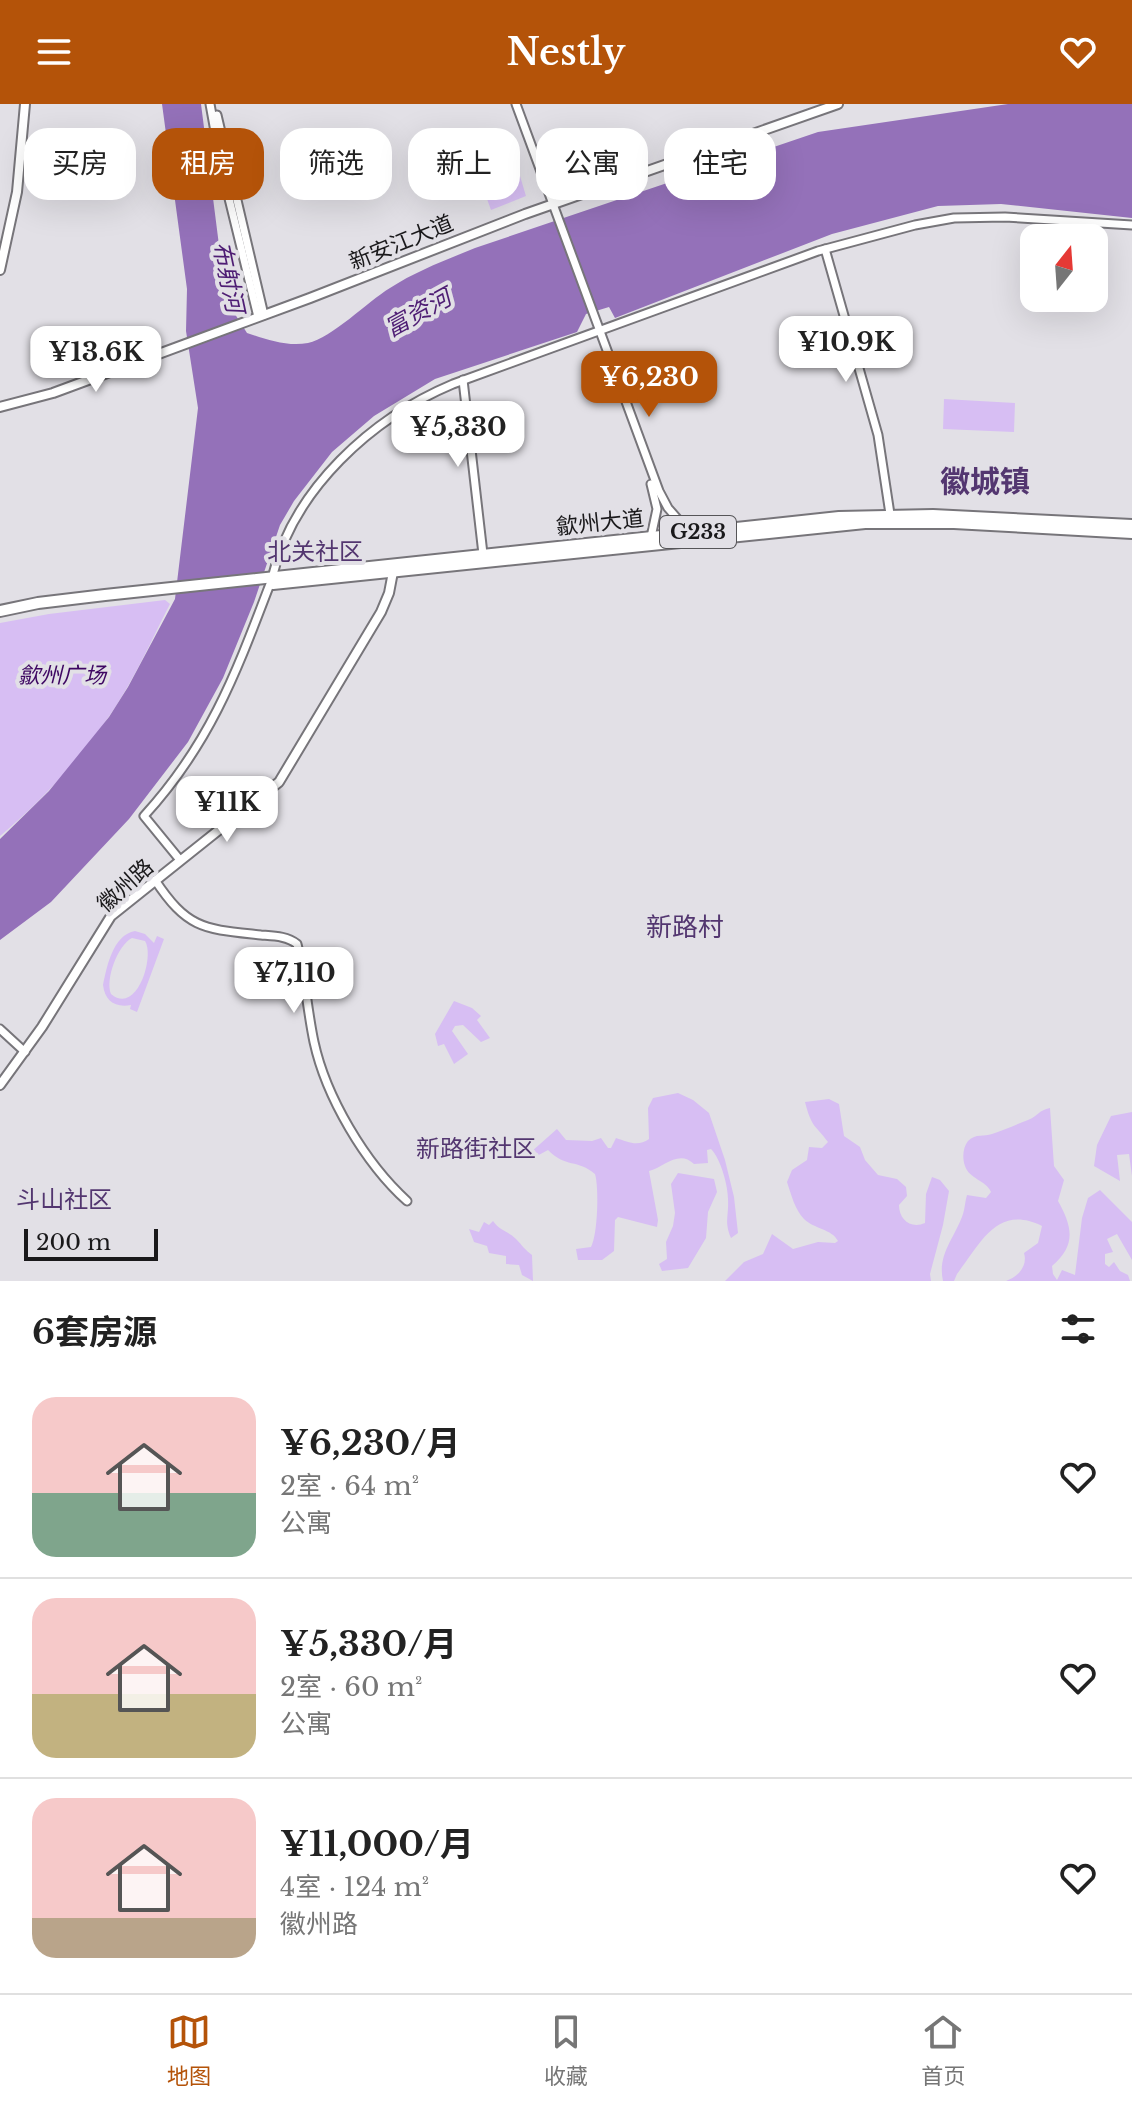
<!DOCTYPE html>
<html lang="zh">
<meta charset="utf-8">
<style>
body{margin:0;font-family:"Libre Baskerville","Noto Sans SC",serif;background:#f6f6f6;color:#222;height:100vh;display:flex;flex-direction:column;font-size:30px;white-space:nowrap}
*{box-sizing:border-box;margin:0}
p{font-size:26px;color:#767676}
.icon{flex:none;width:44px;height:44px;fill:none;stroke:currentColor;stroke-width:2;stroke-linecap:round;stroke-linejoin:round}
.map{position:relative;height:1177px;overflow:hidden}
.details{display:flex;flex-direction:column;background:#fff;flex:1}
.details>*{flex:none}
.guide{position:absolute;left:24px;top:24px;width:1084px;height:72px;display:flex;gap:16px}
.needle{width:52px;rotate:17deg}
.controls{position:absolute;left:1020px;top:120px;display:grid;gap:16px}
.controls a{display:grid;place-items:center;width:88px;height:88px;border-radius:16px;background:#fff;box-shadow:0 8px 32px #0002;font-size:40px}
.scale{position:absolute;left:24px;bottom:20px;width:134px;box-sizing:border-box;padding-left:8px;border:4px solid #1a191b;border-top:0;font-size:22px;line-height:28px;white-space:nowrap;color:#1a191b;-webkit-text-stroke:6px #e2e0e6;paint-order:stroke}
.price{position:absolute;translate:-50% -68px;padding:0 18px;border-radius:16px;background:#fff;color:#222;font-size:26px;line-height:52px;filter:drop-shadow(0 2px 4px #0008)}
.price::after{content:'';position:absolute;left:50%;top:48px;width:24px;height:18px;margin-left:-12px;background:inherit;clip-path:polygon(0 0,100% 0,50% 100%)}
.price.selected{background:#b45309;color:#fff}
ul{padding:0;list-style:none}
li{display:flex;align-items:center;gap:24px;height:200px;padding:0 32px}
li+li{border-top:2px solid #e0e0e0}
li span{display:grid;place-items:center;flex:none;width:224px;height:160px;border-radius:24px;color:#555}
li>.icon{margin-inline-start:auto}
span .icon{width:96px;height:96px;fill:#fffc;stroke-width:1}
li b{font-size:34px}
h2{display:flex;justify-content:space-between;align-items:center;height:96px;padding:0 32px;font-size:34px}
.tag{padding:0 28px;border-radius:24px;background:#fff;box-shadow:0 8px 32px #0002;font-size:28px;line-height:72px}
.tag.selected{background:#b45309;color:#fff}
header{display:flex;justify-content:space-between;align-items:center;height:104px;padding:0 32px;background:#b45309;color:#fff;font-size:36px;font-weight:600}
.menu{display:flex;justify-content:space-around;align-items:center;height:112px;border-top:2px solid #e0e0e0;background:#fff;font-size:22px;color:#767676}
.menu a{display:grid;justify-items:center;gap:4px}
.menu .selected{color:#b45309}
.map>svg:first-child{display:block}
</style>
<header><svg class="icon" aria-label="menu" viewBox="0 0 24 24"><path d="M4 6h16M4 12h16M4 18h16"/></svg>Nestly<svg class="icon" aria-label="heart" viewBox="0 0 24 24"><path d="M12 20l-8-8c-3-5 5-10 8-4 3-6 11-1 8 4z"/></svg></header>
<div class="map">
<svg width="1132" height="1177" viewBox="0 0 1132 1177">
<rect width="100%" height="100%" fill="#e2e0e6"/>
<g fill="#d7bef3" fill-rule="evenodd">
<polygon points="511,40 518,50 516,54 476,70 470,69 467,60 470,56"/>
<polygon points="512,60 517,62 526,92 491,106 479,73"/>
<polygon points="944,295 1015,299 1014,328 943,325"/>
<path d="M 165,496 L 170,500 C 156,527 143,556 128,582 C 96,638 49,691 0,732 L 0,519 L 49,510 Z"/>
<path d="M 135,827 L 145,830 L 154,839 L 157,832 L 164,835 L 137,908 L 130,905 L 131,901 C 115,904 105,897 103,881 C 107,862 113,831 135,827 ZM 132,834 L 145,837 C 155,852 137,912 111,890 C 105,875 118,841 132,834 Z"/>
<polygon points="454,897 472,904 481,912 477,916 490,934 481,938 463,921 455,922 452,927 468,950 454,960 444,940 438,942 435,930"/>
<path d="M 678,989 L 693,996 L 709,1009 L 725,1056 L 734,1093 L 738,1129 L 731,1134 C 724,1117 729,1113 728,1095 C 728,1082 721,1055 711,1045 L 707,1046 L 708,1059 L 694,1060 C 679,1045 664,1063 649,1067 L 658,1116 L 657,1123 L 618,1113 L 615,1116 L 614,1147 L 602,1156 L 578,1156 L 576,1145 L 591,1143 C 598,1130 599,1083 595,1070 C 578,1055 565,1064 548,1046 L 535,1053 L 531,1048 L 557,1025 L 566,1036 L 592,1037 L 601,1034 L 608,1044 L 611,1044 L 616,1034 C 628,1038 638,1043 649,1035 L 648,1004 L 653,994 Z"/>
<path d="M 829,995 L 839,1000 L 844,1032 L 860,1043 L 865,1056 L 878,1071 L 897,1075 L 906,1083 L 907,1092 L 899,1101 C 899,1116 911,1125 925,1119 L 926,1090 L 932,1073 L 940,1076 L 949,1087 L 943,1121 L 930,1170 L 931,1177 L 725,1177 L 744,1158 L 763,1150 L 772,1130 L 793,1145 L 818,1138 L 835,1139 L 838,1137 C 832,1125 814,1125 804,1115 C 795,1106 791,1090 787,1078 L 792,1066 L 807,1056 L 809,1043 L 822,1044 L 828,1038 C 815,1020 812,1025 805,998 Z"/>
<path d="M 1050,1004 L 1054,1062 L 1064,1076 L 1058,1097 C 1072,1122 1077,1141 1052,1162 L 1053,1170 L 1057,1176 L 1062,1166 L 1075,1171 L 1082,1114 L 1088,1094 L 1100,1086 L 1132,1118 L 1132,1156 L 1117,1130 L 1107,1135 L 1113,1148 L 1105,1150 L 1105,1160 L 1109,1163 L 1114,1158 L 1120,1167 L 1128,1171 L 1130,1177 L 1006,1177 C 1018,1173 1028,1162 1024,1149 L 1038,1139 L 1042,1122 C 997,1100 981,1139 957,1170 L 954,1177 L 943,1177 C 937,1150 955,1134 963,1110 C 965,1104 965,1097 967,1091 L 986,1094 L 991,1088 C 986,1076 969,1075 965,1062 C 962,1054 963,1043 968,1037 C 976,1029 984,1033 992,1030 C 1004,1026 1017,1020 1028,1016 C 1038,1012 1039,1006 1050,1004 Z"/>
<polygon points="1132,1008 1132,1072 1129,1050 1117,1051 1120,1077 1094,1062 1097,1041 1111,1012"/>
<polygon points="678,1069 714,1075 717,1088 708,1108 706,1134 688,1164 662,1167 659,1160 667,1155 666,1138 673,1122 675,1109 671,1080"/>
<path d="M 493,1117 C 500,1127 508,1127 516,1135 C 522,1141 525,1146 532,1151 L 533,1177 L 522,1171 L 519,1161 L 506,1160 L 506,1152 L 489,1149 L 487,1142 L 474,1138 L 469,1125 L 479,1128 L 484,1118 L 489,1121 Z"/>
</g>
<path fill="#9471b9" d="M 162,0 L 201,0 L 226,196 L 247,229 C 266,235 287,243 308,239 C 332,234 367,198 390,184 C 416,167 446,156 475,144 L 818,28 L 1008,0 L 1132,0 L 1132,114 L 1001,100 L 938,102 L 832,130 L 615,214 L 609,203 L 586,210 L 577,228 L 435,275 L 374,312 L 332,348 L 294,397 L 280,421 L 254,498 L 223,574 L 188,638 L 129,715 L 51,798 L 0,836 L 0,735 L 49,687 L 109,613 L 128,583 L 175,495 L 198,304 L 186,227 L 187,185 Z"/>
<g fill="none" stroke-linecap="round" stroke-linejoin="round">
<defs>
<g id="minor">
<polyline points="210,0 222,66 258,213"/>
<polyline points="516,0 659,387 668,404 689,428"/>
<polyline points="217,11 264,211"/>
<polyline points="825,145 878,331 890,410"/>
<polyline points="463,276 483,450"/>
<polyline points="651,433 657,405 651,380"/>
<path d="M 272,474 C 293,385 372,314 453,280 L 818,147 L 915,121 L 954,114 L 1005,113 L 1132,121"/>
<path d="M 180,756 L 144,712 C 210,640 236,569 270,480"/>
<path d="M 155,776 C 188,826 205,825 261,831 C 274,832 287,832 297,840 C 305,871 307,905 314,938 C 326,993 365,1059 407,1097"/>
<polyline points="0,925 25,948"/>
</g>
<g id="major">
<polyline points="0,166 17,88 25,0"/>
<polyline points="0,303 53,289 310,194 525,110 838,0"/>
<polyline points="0,981 42,923 111,812 279,678 381,508 389,489 393,468"/>
</g>
<g id="highway">
<polyline points="273,480 865,419 954,419 1132,429"/>
<polyline points="0,507 38,499 105,491 839,413 933,411 1132,421"/>
</g>
</defs>
<use href="#minor" stroke="#77757a" stroke-width="11"/>
<use href="#major" stroke="#77757a" stroke-width="12"/>
<use href="#highway" stroke="#77757a" stroke-width="14"/>
<use href="#minor" stroke="#fff" stroke-width="7"/>
<use href="#major" stroke="#fff" stroke-width="8"/>
<use href="#highway" stroke="#fff" stroke-width="10"/>
</g>
<g text-anchor="middle" stroke-width="8" stroke-linejoin="round" paint-order="stroke">
<rect fill="#e2e0e6" stroke="#565558" stroke-width="2" x="660" y="412" width="76" height="32" rx="6"/>
<g font-size="20" font-weight="bold" fill="#1a191b">
<text x="698" y="435">G233</text>
</g>
<g font-size="22" fill="#1a191b" stroke="#e2e0e6">
<text transform="translate(401 138) rotate(-22)" y="8">新安江大道</text>
<text transform="translate(600 418) rotate(-6)" y="8">歙州大道</text>
<text transform="translate(125 781) rotate(-42)" y="8">徽州路</text>
</g>
<g font-size="22" font-style="italic" fill="#3e0762" stroke="#e2e0e6">
<text x="62" y="579">歙州广场</text>
</g>
<g font-size="24" font-style="italic" fill="#4e1d74" stroke="#e2e0e6">
<text transform="translate(228 173) rotate(78)" y="8">布射河</text>
<text transform="translate(418 209) rotate(-29)" y="8">富资河</text>
</g>
<g font-size="24" fill="#533670" stroke="#e2e0e6">
<text x="315" y="456">北关社区</text>
<text x="476" y="1053">新路街社区</text>
<text x="64" y="1104">斗山社区</text>
</g>
<g font-size="26" fill="#533670" stroke="#e2e0e6">
<text x="685" y="832">新路村</text>
</g>
<g font-size="30" font-weight="bold" fill="#533670" stroke="#e2e0e6">
<text x="985" y="388">徽城镇</text>
</g>
</g>
</svg>
<div class="controls">
<a><svg class="needle" viewBox="-14 -14 28 28"><path d="M0-13l5 13h-10z" fill="#e53935"/><path d="M0 13l5-13h-10z" fill="#767676"/></svg></a>
</div>
<div class="scale">200 m</div>
<b class="price" style="left:846px;top:280px">¥10.9K</b>
<b class="price" style="left:96px;top:290px">¥13.6K</b>
<b class="price selected" style="left:649px;top:315px">¥6,230</b>
<b class="price" style="left:458px;top:365px">¥5,330</b>
<b class="price" style="left:227px;top:740px">¥11K</b>
<b class="price" style="left:294px;top:911px">¥7,110</b>
<div class="guide">
<a class="tag">买房</a>
<a class="tag selected">租房</a>
<a class="tag">筛选</a>
<a class="tag">新上</a>
<a class="tag">公寓</a>
<a class="tag">住宅</a>
</div>
</div>
<section class="details">
<h2>6套房源<svg class="icon" aria-label="filters" viewBox="0 0 24 24"><path d="M4 7h16M4 17h16"/><circle cx="9" cy="7" r="2"/><circle cx="15" cy="17" r="2"/></svg></h2>
<ul>
<li><span style="background:linear-gradient(#f6c9c9 60%,#7fa58c 0)"><svg class="icon" aria-label="home" viewBox="0 0 24 24"><path d="M3 11l9-7 9 7M6 9v11h12V9"/></svg></span><div><b>¥6,230/月</b><p>2室 · 64 m²</p><p>公寓</p></div><svg class="icon" aria-label="heart" viewBox="0 0 24 24"><path d="M12 20l-8-8c-3-5 5-10 8-4 3-6 11-1 8 4z"/></svg></li>
<li><span style="background:linear-gradient(#f6c9c9 60%,#c2b280 0)"><svg class="icon" aria-label="home" viewBox="0 0 24 24"><path d="M3 11l9-7 9 7M6 9v11h12V9"/></svg></span><div><b>¥5,330/月</b><p>2室 · 60 m²</p><p>公寓</p></div><svg class="icon" aria-label="heart" viewBox="0 0 24 24"><path d="M12 20l-8-8c-3-5 5-10 8-4 3-6 11-1 8 4z"/></svg></li>
<li><span style="background:linear-gradient(#f6c9c9 75%,#b9a48a 0)"><svg class="icon" aria-label="home" viewBox="0 0 24 24"><path d="M3 11l9-7 9 7M6 9v11h12V9"/></svg></span><div><b>¥11,000/月</b><p>4室 · 124 m²</p><p>徽州路</p></div><svg class="icon" aria-label="heart" viewBox="0 0 24 24"><path d="M12 20l-8-8c-3-5 5-10 8-4 3-6 11-1 8 4z"/></svg></li>
</ul>
</section>
<nav class="menu">
<a class="selected"><svg class="icon" aria-label="map" viewBox="0 0 24 24"><path d="M3 6l6-2 6 2 6-2v14l-6 2-6-2-6 2zM9 4v14M15 6v14"/></svg>地图</a>
<a><svg class="icon" aria-label="saved" viewBox="0 0 24 24"><path d="M7 4h10v16l-5-4-5 4z"/></svg>收藏</a>
<a><svg class="icon" aria-label="home" viewBox="0 0 24 24"><path d="M3 11l9-7 9 7M6 9v11h12V9"/></svg>首页</a>
</nav>
